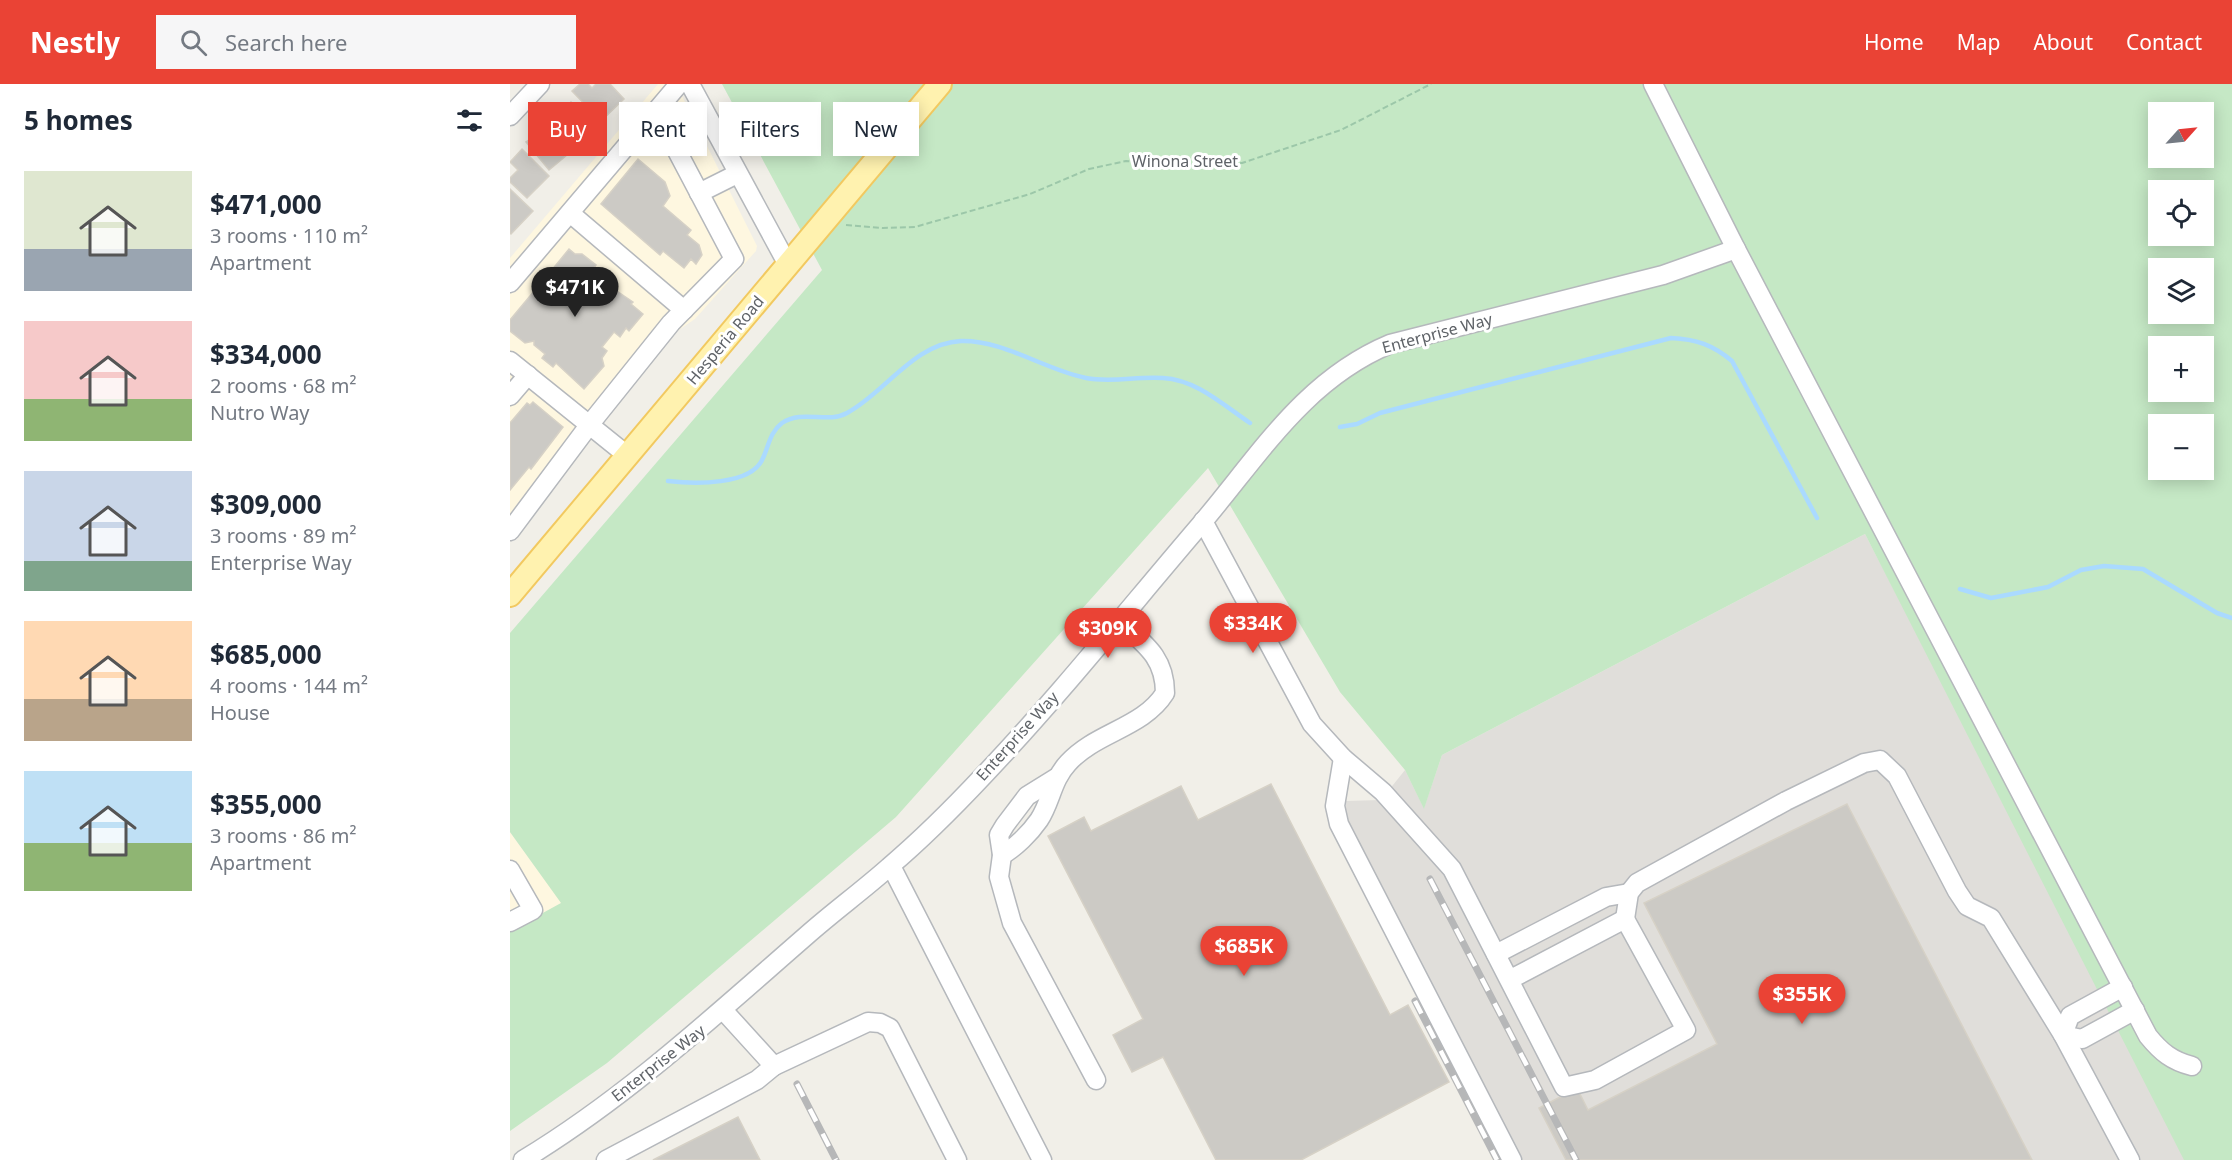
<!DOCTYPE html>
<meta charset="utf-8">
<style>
body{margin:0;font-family:"Noto Sans",sans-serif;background:#f6f6f7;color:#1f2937;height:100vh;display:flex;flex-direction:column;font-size:22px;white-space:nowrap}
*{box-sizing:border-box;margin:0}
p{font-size:20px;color:#747a83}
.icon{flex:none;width:33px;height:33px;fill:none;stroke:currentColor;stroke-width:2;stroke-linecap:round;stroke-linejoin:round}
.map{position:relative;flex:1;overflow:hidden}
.drawer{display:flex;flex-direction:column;background:#fff;width:510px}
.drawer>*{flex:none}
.guide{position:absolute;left:18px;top:18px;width:570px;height:54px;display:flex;gap:12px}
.needle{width:39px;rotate:63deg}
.fabs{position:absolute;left:1638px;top:18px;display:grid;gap:12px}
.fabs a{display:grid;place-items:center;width:66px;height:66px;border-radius:0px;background:#fff;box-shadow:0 3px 15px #0003;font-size:30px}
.price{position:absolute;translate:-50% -51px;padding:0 14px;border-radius:21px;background:#ea4335;color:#fff;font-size:20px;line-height:39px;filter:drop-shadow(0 2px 3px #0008)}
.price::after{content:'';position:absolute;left:50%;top:36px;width:18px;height:14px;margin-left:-9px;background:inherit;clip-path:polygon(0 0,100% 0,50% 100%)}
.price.active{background:#222;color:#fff}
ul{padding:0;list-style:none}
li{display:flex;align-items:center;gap:18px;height:150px;padding:0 24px}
li span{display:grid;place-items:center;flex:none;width:168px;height:120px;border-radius:0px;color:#555}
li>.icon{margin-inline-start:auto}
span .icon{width:72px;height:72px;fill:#fffc;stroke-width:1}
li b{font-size:26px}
h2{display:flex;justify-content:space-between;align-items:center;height:72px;padding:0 24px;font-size:26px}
.tag{padding:0 21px;border-radius:0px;background:#fff;box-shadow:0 3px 15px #0003;font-size:21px;line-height:54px}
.tag.active{background:#ea4335;color:#fff}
header{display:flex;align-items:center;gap:36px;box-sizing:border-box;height:84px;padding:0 30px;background:#ea4335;color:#fff}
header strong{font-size:28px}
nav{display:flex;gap:33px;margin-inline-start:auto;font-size:21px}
.search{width:420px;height:54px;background:#f6f6f7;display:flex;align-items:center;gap:15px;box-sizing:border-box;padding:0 21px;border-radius:0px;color:#747a83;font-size:22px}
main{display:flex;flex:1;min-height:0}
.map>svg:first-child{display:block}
</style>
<header>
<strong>Nestly</strong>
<div class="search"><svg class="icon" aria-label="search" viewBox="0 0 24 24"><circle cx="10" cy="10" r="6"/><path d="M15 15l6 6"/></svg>Search here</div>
<nav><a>Home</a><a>Map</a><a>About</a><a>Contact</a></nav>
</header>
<main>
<section class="drawer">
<h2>5 homes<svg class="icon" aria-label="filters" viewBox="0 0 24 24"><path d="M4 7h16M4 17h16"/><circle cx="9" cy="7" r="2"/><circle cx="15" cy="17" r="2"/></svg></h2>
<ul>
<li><span style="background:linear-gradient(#dfe7d0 65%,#9aa5b1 0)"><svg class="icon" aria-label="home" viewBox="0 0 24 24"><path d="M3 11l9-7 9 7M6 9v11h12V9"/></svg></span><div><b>$471,000</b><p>3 rooms · 110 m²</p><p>Apartment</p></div></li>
<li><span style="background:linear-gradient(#f6c9c9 65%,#8fb573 0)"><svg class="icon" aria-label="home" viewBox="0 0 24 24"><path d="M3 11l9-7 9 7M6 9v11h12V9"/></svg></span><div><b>$334,000</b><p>2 rooms · 68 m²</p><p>Nutro Way</p></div></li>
<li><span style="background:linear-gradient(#c9d6e8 75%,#7fa58c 0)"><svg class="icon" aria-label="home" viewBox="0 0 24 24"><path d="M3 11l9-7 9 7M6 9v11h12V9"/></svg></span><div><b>$309,000</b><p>3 rooms · 89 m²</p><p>Enterprise Way</p></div></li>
<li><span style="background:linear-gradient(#ffd9b3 65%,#b9a48a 0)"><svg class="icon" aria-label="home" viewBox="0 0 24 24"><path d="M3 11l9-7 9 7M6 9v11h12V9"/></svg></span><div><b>$685,000</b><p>4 rooms · 144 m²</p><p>House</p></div></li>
<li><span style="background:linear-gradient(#bfe0f5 60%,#8fb573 0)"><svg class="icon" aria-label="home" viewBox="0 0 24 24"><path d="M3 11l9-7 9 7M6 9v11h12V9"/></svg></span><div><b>$355,000</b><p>3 rooms · 86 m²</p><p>Apartment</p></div></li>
</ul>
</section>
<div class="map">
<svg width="1722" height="1076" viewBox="0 0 1722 1076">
<rect width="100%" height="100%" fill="#f1efe8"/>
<g fill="#fef7e0">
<polygon points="148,0 166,0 247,162 246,167 185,235 166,248 0,449 0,174"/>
<polygon points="0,748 52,819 0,847"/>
</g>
<polygon fill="#e0deda" points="1355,450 1681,1076 1012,1076 835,735 836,717 871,716 895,686 914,724 932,671"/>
<path fill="#c5e8c5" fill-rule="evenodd" d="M 212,0 L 1722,0 L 1722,1076 L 1674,1076 L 1355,450 L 932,671 L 914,725 L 895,686 L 830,608 L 698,384 L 386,733 L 97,979 L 0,1047 L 0,847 L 51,819 L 0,748 L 0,549 L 312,186 ZM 1648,28 L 1694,28 L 1694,74 L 1648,74 ZM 1648,106 L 1694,106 L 1694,152 L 1648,152 ZM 1648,184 L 1694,184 L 1694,230 L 1648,230 ZM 1648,262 L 1694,262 L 1694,308 L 1648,308 ZM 1648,340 L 1694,340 L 1694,386 L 1648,386 Z"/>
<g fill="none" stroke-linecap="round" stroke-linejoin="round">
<g stroke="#aadaff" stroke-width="4.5">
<path d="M 830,343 L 847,340 L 870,329 L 1161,254 C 1186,255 1203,261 1222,277 L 1307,434"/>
<path d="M 158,397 C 183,400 242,402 253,374 C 259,361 260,348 272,339 C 293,325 317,340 337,329 C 375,309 404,259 451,257 C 494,256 535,286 576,294 C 602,299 627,292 653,294 C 687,296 713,321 740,339"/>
<polyline points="1450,505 1481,514 1538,503 1571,486 1594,482 1633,485 1707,529 1722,534"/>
</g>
</g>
<g fill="#cccac5" stroke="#d6d1c6" stroke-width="1.5">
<polygon points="70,0 78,0 82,4 86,0 100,0 114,15 91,37 62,7"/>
<polygon points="61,18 77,33 73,38 79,44 66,59 38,33 49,22 53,26"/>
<polygon points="39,43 53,60 50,63 57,71 39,86 16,58"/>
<polygon points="12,65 39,92 17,114 0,98 0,94 8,86 0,78"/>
<polygon points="128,75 155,98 160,112 153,122 181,146 177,151 189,161 192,171 186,180 181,175 174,184 153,167 150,171 91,120"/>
<polygon points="0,105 23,127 1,150 0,149"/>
<polygon points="59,165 65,170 72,170 86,181 84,184 105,199 101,203 123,218 121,220 133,230 119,247 116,244 110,253 104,248 92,263 97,267 92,274 94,282 74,305 46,279 43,283 32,274 35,270 24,261 24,257 15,259 0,247 0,236 25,206 42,216 50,207 37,192"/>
<polygon points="23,318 53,343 21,385 19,383 0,406 0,339 17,319 20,321"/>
<polygon points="761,700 880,931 898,921 939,998 791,1076 706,1076 653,973 622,988 603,951 633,935 538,752 574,733 581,747 671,702 688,736"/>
<polygon points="1337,720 1522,1076 1056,1076 1029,1024 1067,1004 1078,1026 1207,960 1134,819"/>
<polygon points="228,1033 250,1076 143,1076"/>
</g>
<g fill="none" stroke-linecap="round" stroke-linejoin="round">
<defs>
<g id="minor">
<polyline points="180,0 278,181"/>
<path d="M 1143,0 L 1226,165 L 1638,952 C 1651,968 1662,977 1682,982"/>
<polyline points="0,32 30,0"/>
<polyline points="189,109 227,90"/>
<polyline points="60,129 174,226"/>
<polyline points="0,199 169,0"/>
<polyline points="0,277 118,372"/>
<polyline points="0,312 18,291"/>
<polyline points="693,437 802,640 833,674 873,708 942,785 1054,1003 1085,996 1176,946 1115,835 999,896"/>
<polyline points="0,447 80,340 161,239 224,175 146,27"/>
<polyline points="833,674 825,722 829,740 1002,1076"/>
<polyline points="546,694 517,712 495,741 489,751 492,771 489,793 502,839 586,996"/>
<path d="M 492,771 C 505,764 520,749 529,736 C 541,718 542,696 558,679 C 586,648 633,644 655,609 C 655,572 633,559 608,536"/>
<polyline points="381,782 532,1076"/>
<polyline points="0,786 23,826 0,838"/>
<polyline points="1115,835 1119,809 1127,799 1276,717 1354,679 1370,676 1387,692 1447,807 1457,822 1481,834 1553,951 1620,1076"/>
<polyline points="986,870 1096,813 1119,809"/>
<polyline points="1613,903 1560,932 1553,951 1572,955 1625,926"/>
<polyline points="264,982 358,938 370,939 380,944 447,1076"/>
<path d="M 13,1076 C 117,1013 204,932 296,852 C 323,828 352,807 379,783 C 412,755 444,723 474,691 C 550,611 619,524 691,440 C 749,372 794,296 880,260 L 1153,191 L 1226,165"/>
<polyline points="96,1076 247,996 264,982 213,926"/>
</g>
<polyline id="major" points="0,511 430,0"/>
</defs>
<use href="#minor" stroke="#b5b8bc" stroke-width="21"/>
<use href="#major" stroke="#f2c960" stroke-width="26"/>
<polyline stroke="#9cc7a9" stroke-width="2" stroke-dasharray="6 3" stroke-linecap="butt" points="336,141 373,144 405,143 520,110 579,85 616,77 695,81 732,79 831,46 921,0"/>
<use href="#minor" stroke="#fff" stroke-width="18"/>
<use href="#major" stroke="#fff2af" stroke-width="22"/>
<defs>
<g id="rail">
<polyline points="920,795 1066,1076"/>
<polyline points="905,917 987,1076"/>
<polyline points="287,1000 326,1076"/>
</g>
</defs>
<use href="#rail" stroke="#b6b7b8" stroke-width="7"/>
<use href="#rail" stroke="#fff" stroke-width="4.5" stroke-dasharray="14" stroke-linecap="butt"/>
</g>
<g text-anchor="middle" stroke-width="6" stroke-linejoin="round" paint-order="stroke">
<g font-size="16" fill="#5f6368" stroke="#fff">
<text x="675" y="83">Winona Street</text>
<text transform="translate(927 249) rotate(-15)" y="6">Enterprise Way</text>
<text transform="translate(215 256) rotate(-50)" y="6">Hesperia Road</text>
<text transform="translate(507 652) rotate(-48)" y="6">Enterprise Way</text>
<text transform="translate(148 979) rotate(-38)" y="6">Enterprise Way</text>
</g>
</g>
</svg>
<div class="fabs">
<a><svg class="needle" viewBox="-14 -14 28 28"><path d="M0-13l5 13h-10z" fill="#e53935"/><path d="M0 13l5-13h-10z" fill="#747a83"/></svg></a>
<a><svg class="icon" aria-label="locate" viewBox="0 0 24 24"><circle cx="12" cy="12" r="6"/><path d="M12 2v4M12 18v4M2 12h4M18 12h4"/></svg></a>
<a><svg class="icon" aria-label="layers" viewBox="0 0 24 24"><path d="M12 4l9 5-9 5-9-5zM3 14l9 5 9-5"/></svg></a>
<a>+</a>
<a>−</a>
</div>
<b class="price active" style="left:65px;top:234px">$471K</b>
<b class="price" style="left:743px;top:570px">$334K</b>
<b class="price" style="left:598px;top:575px">$309K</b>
<b class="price" style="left:734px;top:893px">$685K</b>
<b class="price" style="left:1292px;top:941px">$355K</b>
<div class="guide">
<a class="tag active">Buy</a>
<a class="tag">Rent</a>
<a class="tag">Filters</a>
<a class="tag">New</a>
</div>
</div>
</main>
